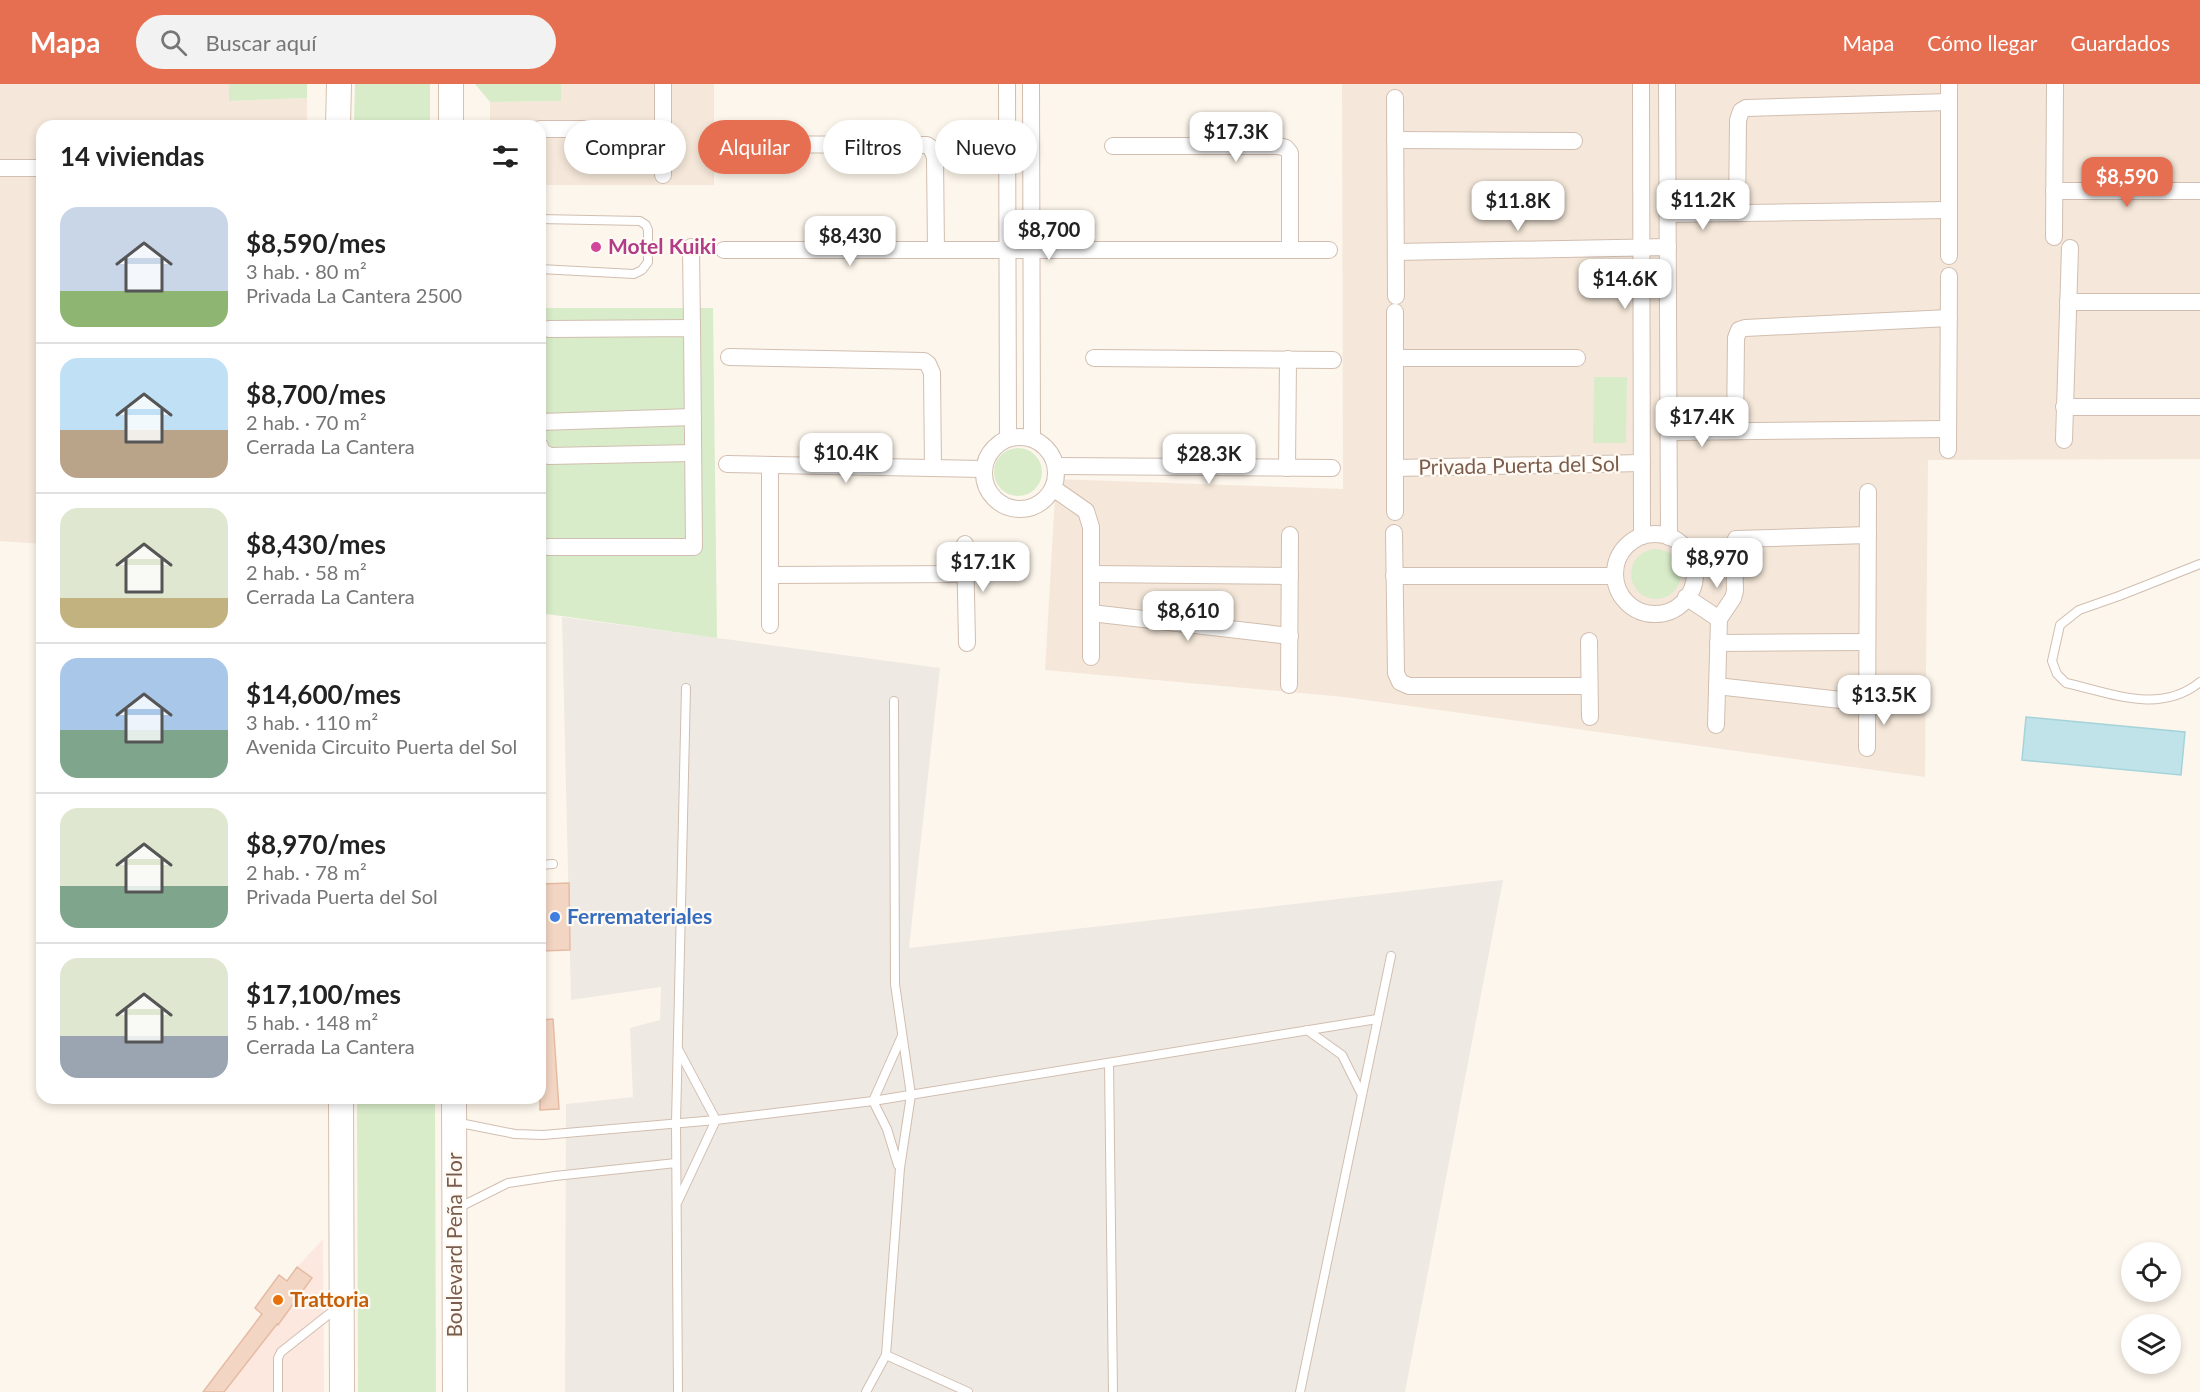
<!DOCTYPE html>
<html lang="es">
<meta charset="utf-8">
<style>
body{margin:0;font-family:Lato,sans-serif;background:#f2f2f2;color:#222;height:100vh;display:flex;flex-direction:column;font-size:22px;white-space:nowrap}
*{box-sizing:border-box;margin:0}
p{font-size:20px;color:#767676}
.icon{flex:none;width:33px;height:33px;fill:none;stroke:currentColor;stroke-width:2;stroke-linecap:round;stroke-linejoin:round}
.map{position:relative;flex:1;overflow:hidden}
.side{position:absolute;left:36px;top:36px;width:510px;height:984px;display:flex;flex-direction:column;background:#fff;border-radius:18px;box-shadow:0 3px 9px #0003}
.side>*{flex:none}
.top-card{position:absolute;left:564px;top:36px;width:570px;height:54px;display:flex;gap:12px}
.fabs{position:absolute;left:2121px;top:1158px;display:grid;gap:12px}
.fabs a{display:grid;place-items:center;width:60px;height:60px;border-radius:50%;background:#fff;box-shadow:0 3px 9px #0003;font-size:30px}
.price{position:absolute;translate:-50% -51px;padding:0 14px;border-radius:12px;background:#fff;color:#222;font-size:20px;line-height:39px;filter:drop-shadow(0 2px 3px #0008)}
.price::after{content:'';position:absolute;left:50%;top:36px;width:18px;height:14px;margin-left:-9px;background:inherit;clip-path:polygon(0 0,100% 0,50% 100%)}
.price.active{background:#e76f51;color:#fff}
ul{padding:0;list-style:none}
li{display:flex;align-items:center;gap:18px;height:150px;padding:0 24px}
li+li{border-top:2px solid #e0e0e0}
li span{display:grid;place-items:center;flex:none;width:168px;height:120px;border-radius:18px;color:#555}
li>.icon{margin-inline-start:auto}
span .icon{width:72px;height:72px;fill:#fffc;stroke-width:1}
li b{font-size:26px}
h2{display:flex;justify-content:space-between;align-items:center;height:72px;padding:0 24px;font-size:26px}
.tag{padding:0 21px;border-radius:27px;background:#fff;box-shadow:0 3px 9px #0003;font-size:21px;line-height:54px}
.tag.active{background:#e76f51;color:#fff}
header{display:flex;align-items:center;gap:36px;box-sizing:border-box;height:84px;padding:0 30px;background:#e76f51;color:#fff}
header strong{font-size:28px}
nav{display:flex;gap:33px;margin-inline-start:auto;font-size:21px}
.search{width:420px;height:54px;background:#f2f2f2;display:flex;align-items:center;gap:15px;box-sizing:border-box;padding:0 21px;border-radius:33px;color:#767676;font-size:22px}
.map>svg:first-child{display:block}
</style>
<header>
<strong>Mapa</strong>
<div class="search"><svg class="icon" aria-label="search" viewBox="0 0 24 24"><circle cx="10" cy="10" r="6"/><path d="M15 15l6 6"/></svg>Buscar aquí</div>
<nav><a>Mapa</a><a>Cómo llegar</a><a>Guardados</a></nav>
</header>
<div class="map">
<svg width="2200" height="1308" viewBox="0 0 2200 1308">
<rect width="100%" height="100%" fill="#fdf6ec"/>
<g fill="#f5e8da">
<polygon points="0,0 229,0 230,17 307,14 307,42 42,42 42,460 0,457"/>
<polygon points="561,0 714,0 714,101 540,101 540,42 490,42 490,18 560,17"/>
<polygon points="1342,0 2200,0 2200,375 1928,376 1925,693 1344,613 1045,586 1056,395 1343,405"/>
</g>
<polygon fill="#fde8e0" points="323,1155 324,1308 203,1308 297,1183"/>
<polygon fill="#efe9e4" points="562,533 940,584 909,864 1503,796 1405,1308 565,1308 566,1020 633,1013 630,944 660,936 661,903 571,916"/>
<g fill="#d8ecc9">
<polygon points="229,0 307,0 307,14 229,17"/>
<polygon points="355,0 430,0 430,42 354,42"/>
<polygon points="475,0 561,0 561,17 490,18"/>
<polygon points="540,224 713,224 717,554 540,529"/>
<polygon points="1594,293 1627,293 1626,359 1593,359"/>
<circle cx="1018" cy="388" r="24"/>
<circle cx="1656" cy="490" r="25"/>
<polygon points="357,1014 435,1014 436,1308 358,1308"/>
</g>
<polygon fill="#bfe3e8" stroke="#a5d3da" stroke-width="1.5" points="2026,633 2185,648 2181,691 2022,676"/>
<g fill="#f3d5c3" stroke="#e6bba3" stroke-width="1.5">
<polygon points="569,799 570,866 540,867 540,800"/>
<polygon points="553,935 559,1025 540,1026 540,936"/>
<polygon points="297,1183 312,1194 278,1241 277,1240 224,1308 203,1308 262,1230 255,1224 279,1191 287,1197"/>
</g>
<g fill="none" stroke-linecap="round" stroke-linejoin="round">
<defs>
<g id="lane">
<polyline points="540,135 640,137 646,141 648,146 648,178 642,186 634,190 540,185"/>
<path d="M 2200,480 L 2119,512 L 2079,526 L 2060,541 L 2052,577 L 2057,590 L 2066,599 C 2111,609 2160,631 2200,598"/>
<polyline points="540,781 553,780"/>
<polyline points="1307,946 1342,971 1361,1009"/>
<polyline points="678,965 716,1036 678,1117"/>
<polyline points="1109,979 1113,1308"/>
<polyline points="455,1038 515,1050 543,1051 716,1036 873,1017 1377,935"/>
<polyline points="898,1081 887,1045 873,1017 902,952"/>
<polyline points="458,1124 508,1099 555,1092 676,1079"/>
<polyline points="886,1271 968,1308"/>
<polyline points="278,1308 278,1274 281,1268 338,1223"/>
<polyline points="678,1308 676,1039 686,604"/>
<polyline points="866,1308 886,1271 900,1084 911,1011 895,900 894,617"/>
<polyline points="1300,1308 1391,872"/>
</g>
<g id="street">
<polyline points="663,0 663,91"/>
<polyline points="1007,0 1008,354"/>
<polyline points="1031,0 1032,354"/>
<polyline points="1641,0 1642,452"/>
<polyline points="1667,0 1669,453"/>
<polyline points="1949,0 1949,172"/>
<polyline points="1395,14 1396,212"/>
<polyline points="540,45 663,45"/>
<polyline points="1395,56 1574,57"/>
<polyline points="725,60 927,61 931,64 935,73 936,166"/>
<polyline points="1113,62 1279,62 1286,64 1290,69 1290,166"/>
<polyline points="0,84 42,84"/>
<polyline points="2054,107 2200,107"/>
<polyline points="1737,129 1738,36 1741,27 1746,24 1949,18"/>
<polyline points="1668,130 1949,126"/>
<polyline points="2054,153 2055,0"/>
<polyline points="691,163 692,244"/>
<polyline points="724,166 1329,166"/>
<polyline points="1396,168 1668,163"/>
<polyline points="2068,218 2200,218"/>
<polyline points="729,273 924,277 928,280 932,289 933,384"/>
<polyline points="1094,274 1333,276"/>
<polyline points="1395,274 1577,274"/>
<polyline points="2064,323 2200,323"/>
<polyline points="540,338 693,333"/>
<polyline points="1735,347 1736,254 1739,246 1745,244 1949,234"/>
<polyline points="1669,348 1948,345"/>
<circle cx="1020" cy="389" r="36"/>
<polyline points="2064,356 2070,164"/>
<polyline points="540,362 540,366 549,372 693,369"/>
<polyline points="1948,366 1949,192"/>
<polyline points="727,380 983,385"/>
<polyline points="1056,382 1332,384"/>
<polyline points="1287,384 1288,275"/>
<polyline points="1395,384 1642,379"/>
<polyline points="1053,404 1086,427 1091,443 1091,573"/>
<polyline points="1395,428 1395,228"/>
<polyline points="1394,449 1396,589 1400,598 1409,602 1589,602"/>
<circle cx="1655" cy="490" r="40"/>
<polyline points="965,460 967,559"/>
<polyline points="548,463 694,463 692,244 549,245"/>
<polyline points="1091,490 1290,492"/>
<polyline points="770,491 965,490"/>
<polyline points="1394,492 1615,492"/>
<polyline points="1686,513 1719,535"/>
<polyline points="1091,529 1290,552"/>
<polyline points="770,541 770,381"/>
<polyline points="1589,557 1590,633"/>
<polyline points="1718,559 1867,558"/>
<polyline points="1289,601 1290,451"/>
<polyline points="1717,602 1867,619"/>
<polyline points="1716,641 1719,535 1733,514 1735,507 1734,460 1736,455 1868,451"/>
<polyline points="1867,664 1868,408"/>
</g>
<g id="secondary">
<polyline points="338,42 339,0"/>
<polyline points="451,42 451,0"/>
<polyline points="341,1014 342,1308"/>
<polyline points="454,1014 455,1308"/>
</g>
</defs>
<use href="#lane" stroke="#d1beb0" stroke-width="10"/>
<use href="#street" stroke="#d1beb0" stroke-width="18"/>
<use href="#secondary" stroke="#d6c0b0" stroke-width="26"/>
<use href="#lane" stroke="#fff" stroke-width="8"/>
<use href="#street" stroke="#fff" stroke-width="16"/>
<use href="#secondary" stroke="#fff" stroke-width="24"/>
</g>
<circle fill="#d1479c" stroke="#fffaf3" stroke-width="2" cx="596" cy="163" r="6"/>
<circle fill="#3f7fe0" stroke="#fffaf3" stroke-width="2" cx="555" cy="833" r="6"/>
<circle fill="#e8710a" stroke="#fffaf3" stroke-width="2" cx="278" cy="1216" r="6"/>
<g text-anchor="middle" stroke-width="4.5" stroke-linejoin="round" paint-order="stroke">
<g font-size="21" font-weight="bold" fill="#b23c85" stroke="#fffaf3" text-anchor="start">
<text x="608" y="170">Motel Kuiki</text>
</g>
<g font-size="21" fill="#7a5c4d" stroke="#fffaf3">
<text transform="translate(1519 382) rotate(-1)" y="7">Privada Puerta del Sol</text>
<text transform="translate(455 1161) rotate(-90)" y="7">Boulevard Peña Flor</text>
</g>
<g font-size="21" font-weight="bold" fill="#366cbe" stroke="#fffaf3" text-anchor="start">
<text x="567" y="840">Ferremateriales</text>
</g>
<g font-size="21" font-weight="bold" fill="#c56008" stroke="#fffaf3" text-anchor="start">
<text x="290" y="1223">Trattoria</text>
</g>
</g>
</svg>
<div class="fabs">
<a><svg class="icon" aria-label="locate" viewBox="0 0 24 24"><circle cx="12" cy="12" r="6"/><path d="M12 2v4M12 18v4M2 12h4M18 12h4"/></svg></a>
<a><svg class="icon" aria-label="layers" viewBox="0 0 24 24"><path d="M12 4l9 5-9 5-9-5zM3 14l9 5 9-5"/></svg></a>
</div>
<b class="price" style="left:1236px;top:79px">$17.3K</b>
<b class="price active" style="left:2127px;top:124px">$8,590</b>
<b class="price" style="left:1703px;top:147px">$11.2K</b>
<b class="price" style="left:1518px;top:148px">$11.8K</b>
<b class="price" style="left:1049px;top:177px">$8,700</b>
<b class="price" style="left:850px;top:183px">$8,430</b>
<b class="price" style="left:1625px;top:226px">$14.6K</b>
<b class="price" style="left:1702px;top:364px">$17.4K</b>
<b class="price" style="left:846px;top:400px">$10.4K</b>
<b class="price" style="left:1209px;top:401px">$28.3K</b>
<b class="price" style="left:1717px;top:505px">$8,970</b>
<b class="price" style="left:983px;top:509px">$17.1K</b>
<b class="price" style="left:1188px;top:558px">$8,610</b>
<b class="price" style="left:1884px;top:642px">$13.5K</b>
<div class="top-card">
<a class="tag">Comprar</a>
<a class="tag active">Alquilar</a>
<a class="tag">Filtros</a>
<a class="tag">Nuevo</a>
</div>
<section class="side">
<h2>14 viviendas<svg class="icon" aria-label="filters" viewBox="0 0 24 24"><path d="M4 7h16M4 17h16"/><circle cx="9" cy="7" r="2"/><circle cx="15" cy="17" r="2"/></svg></h2>
<ul>
<li><span style="background:linear-gradient(#c9d6e8 70%,#8fb573 0)"><svg class="icon" aria-label="home" viewBox="0 0 24 24"><path d="M3 11l9-7 9 7M6 9v11h12V9"/></svg></span><div><b>$8,590/mes</b><p>3 hab. · 80 m²</p><p>Privada La Cantera 2500</p></div></li>
<li><span style="background:linear-gradient(#bfe0f5 60%,#b9a48a 0)"><svg class="icon" aria-label="home" viewBox="0 0 24 24"><path d="M3 11l9-7 9 7M6 9v11h12V9"/></svg></span><div><b>$8,700/mes</b><p>2 hab. · 70 m²</p><p>Cerrada La Cantera</p></div></li>
<li><span style="background:linear-gradient(#dfe7d0 75%,#c2b280 0)"><svg class="icon" aria-label="home" viewBox="0 0 24 24"><path d="M3 11l9-7 9 7M6 9v11h12V9"/></svg></span><div><b>$8,430/mes</b><p>2 hab. · 58 m²</p><p>Cerrada La Cantera</p></div></li>
<li><span style="background:linear-gradient(#a9c7e8 60%,#7fa58c 0)"><svg class="icon" aria-label="home" viewBox="0 0 24 24"><path d="M3 11l9-7 9 7M6 9v11h12V9"/></svg></span><div><b>$14,600/mes</b><p>3 hab. · 110 m²</p><p>Avenida Circuito Puerta del Sol</p></div></li>
<li><span style="background:linear-gradient(#dfe7d0 65%,#7fa58c 0)"><svg class="icon" aria-label="home" viewBox="0 0 24 24"><path d="M3 11l9-7 9 7M6 9v11h12V9"/></svg></span><div><b>$8,970/mes</b><p>2 hab. · 78 m²</p><p>Privada Puerta del Sol</p></div></li>
<li><span style="background:linear-gradient(#dfe7d0 65%,#9aa5b1 0)"><svg class="icon" aria-label="home" viewBox="0 0 24 24"><path d="M3 11l9-7 9 7M6 9v11h12V9"/></svg></span><div><b>$17,100/mes</b><p>5 hab. · 148 m²</p><p>Cerrada La Cantera</p></div></li>
</ul>
</section>
</div>
